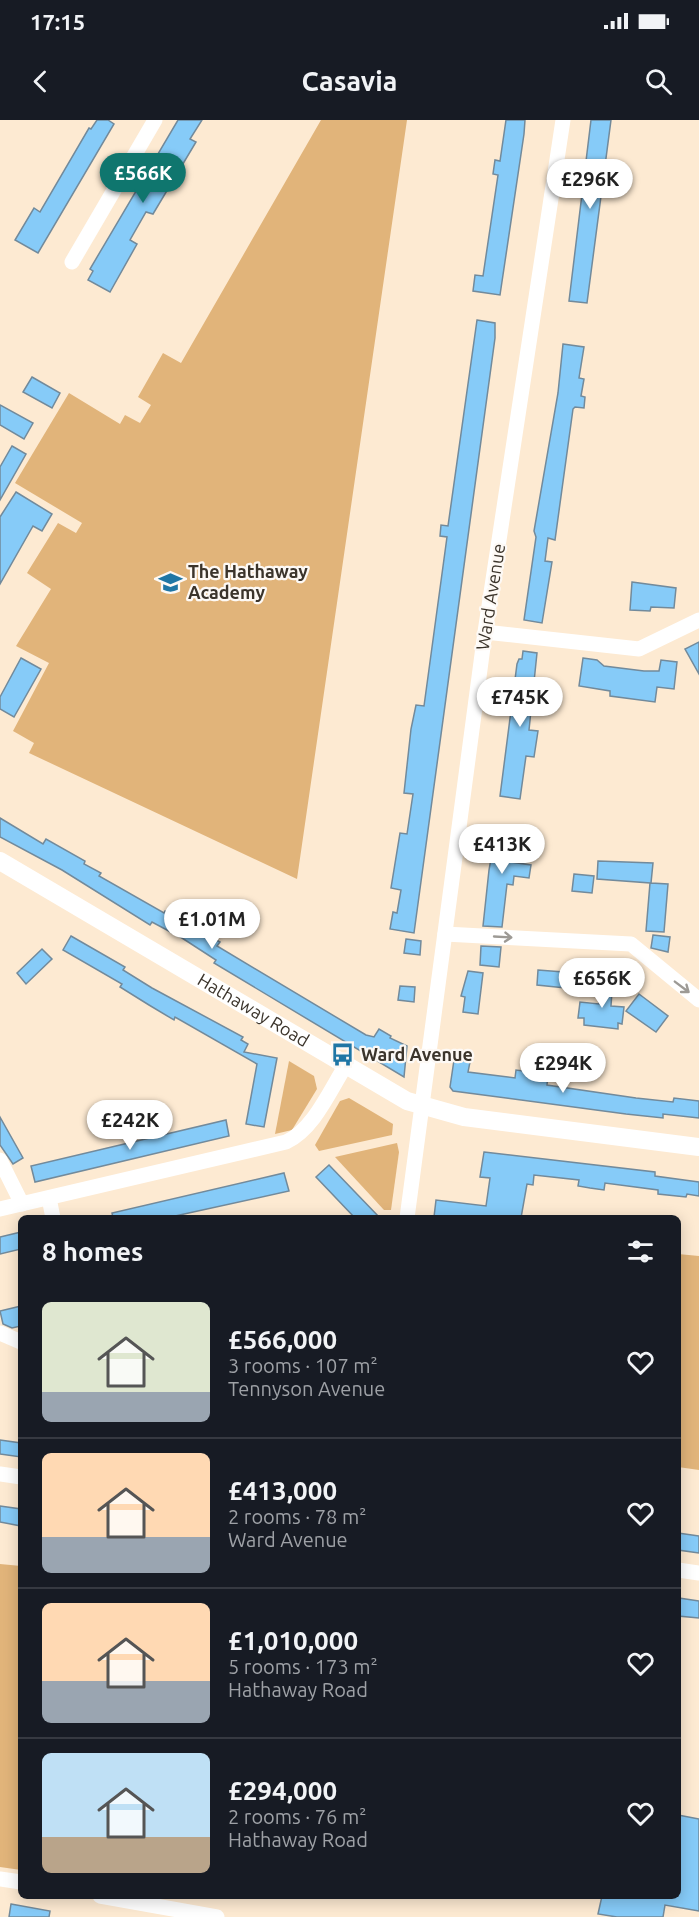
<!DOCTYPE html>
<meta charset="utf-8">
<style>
body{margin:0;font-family:Ubuntu,sans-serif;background:#20242c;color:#f1f3f6;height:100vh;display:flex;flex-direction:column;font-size:22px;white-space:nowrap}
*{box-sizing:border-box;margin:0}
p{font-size:20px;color:#9ea1a6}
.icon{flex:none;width:33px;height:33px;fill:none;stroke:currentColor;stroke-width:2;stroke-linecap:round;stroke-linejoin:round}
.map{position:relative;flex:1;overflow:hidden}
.panel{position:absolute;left:18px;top:1095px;width:663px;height:684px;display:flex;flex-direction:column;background:#171b24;border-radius:9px;box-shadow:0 3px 15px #0003}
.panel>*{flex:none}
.price{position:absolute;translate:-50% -51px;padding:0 14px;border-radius:21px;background:#fff;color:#222;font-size:20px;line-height:39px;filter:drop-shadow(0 2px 3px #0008)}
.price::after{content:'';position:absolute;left:50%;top:36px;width:18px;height:14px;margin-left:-9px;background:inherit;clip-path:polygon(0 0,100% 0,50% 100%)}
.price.current{background:#0f766e;color:#fff}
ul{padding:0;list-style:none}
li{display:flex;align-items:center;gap:18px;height:150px;padding:0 24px}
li+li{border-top:2px solid #363941}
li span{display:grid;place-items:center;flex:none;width:168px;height:120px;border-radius:9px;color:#555}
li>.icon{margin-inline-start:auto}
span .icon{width:72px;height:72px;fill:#fffc;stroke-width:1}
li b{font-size:26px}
h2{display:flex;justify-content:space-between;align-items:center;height:72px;padding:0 24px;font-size:26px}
.status{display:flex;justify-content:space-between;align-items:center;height:42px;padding:0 30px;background:#171b24;direction:ltr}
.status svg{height:16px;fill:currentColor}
header{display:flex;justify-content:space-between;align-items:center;height:78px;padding:0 24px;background:#171b24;font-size:27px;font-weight:700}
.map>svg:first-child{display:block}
</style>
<div class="status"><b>17:15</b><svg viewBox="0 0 49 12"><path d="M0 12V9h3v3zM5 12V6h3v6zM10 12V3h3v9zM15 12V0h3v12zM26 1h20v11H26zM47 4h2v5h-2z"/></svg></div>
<header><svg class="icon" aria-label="back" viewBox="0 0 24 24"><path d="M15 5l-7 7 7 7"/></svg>Casavia<svg class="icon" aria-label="search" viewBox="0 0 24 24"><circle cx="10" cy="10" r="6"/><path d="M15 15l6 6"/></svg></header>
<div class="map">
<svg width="699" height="1797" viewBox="0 0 699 1797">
<rect width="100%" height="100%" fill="#fdead2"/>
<g fill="#e1b47a">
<polygon points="321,0 407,0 297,759 29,633 34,623 13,611 49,543 16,526 51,469 27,453 58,403 76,413 82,403 15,363 69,273 120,304 125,295 140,303 151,285 138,277 163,233 181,243"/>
<polygon points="289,941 314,956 317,969 292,1010 275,1014"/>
<polygon points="349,978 393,1004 392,1015 319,1031 315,1025 340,981"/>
<polygon points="397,1023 399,1032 391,1090 384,1090 335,1037"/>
<polygon points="678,1134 699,1136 699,1350 678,1347"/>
<polygon points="0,1444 21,1446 21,1750 0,1747"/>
</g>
<g fill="#86cbf8" stroke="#728a9b" stroke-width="1.5">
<polygon points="97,0 108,0 114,4 38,133 15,120 34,88 40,92 89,8 91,9"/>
<polygon points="178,0 202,0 190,19 196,22 153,94 146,92 130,120 137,124 110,172 88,160 93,151 90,149"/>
<polygon points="506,0 525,0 524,14 500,175 473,171 475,155 483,156 498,55 493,54 495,40 500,41"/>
<polygon points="591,0 611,0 587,183 569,181"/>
<polygon points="477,200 495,203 495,218 414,813 390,809 393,792 397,793 401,770 391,768 400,713 407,714 413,674 404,673 411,609 416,585 424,586 447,417 440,416 441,405 448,406"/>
<polygon points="563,224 584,227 579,258 584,259 581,276 585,277 584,288 575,287 573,289 555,420 548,418 545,441 552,442 542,503 524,500 536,417 534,411 558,273"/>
<polygon points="32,257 60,273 52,288 23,272"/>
<polygon points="0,285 33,303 24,319 0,305"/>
<polygon points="12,326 26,334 0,380 0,347"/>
<polygon points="16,372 52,394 42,411 33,406 0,464 0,397"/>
<polygon points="632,462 676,468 674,488 651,487 650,491 630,490"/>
<polygon points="699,522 699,554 685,529"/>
<polygon points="523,531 537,533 529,610 538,611 534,637 526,636 520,679 500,676 517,544 519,539 522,539"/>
<polygon points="21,538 41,549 14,597 0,589 0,577"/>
<polygon points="583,538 597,540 604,546 644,551 659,551 661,540 677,542 674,569 657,567 655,582 610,576 610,571 579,566"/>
<polygon points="0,698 43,724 46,719 85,741 84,744 101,753 99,756 164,793 165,791 195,808 220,822 217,826 366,915 374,917 379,909 391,916 390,918 407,926 404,957 214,843 216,840 182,818 152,802 150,805 62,750 0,717"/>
<polygon points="497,705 516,707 511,742 531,745 529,758 514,756 513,765 507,764 502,807 483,806 489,750"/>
<polygon points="598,741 653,743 651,763 668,764 664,812 646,811 650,763 597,759"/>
<polygon points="574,754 594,756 592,773 572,771"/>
<polygon points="653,815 670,817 668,832 651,828"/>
<polygon points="71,816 125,847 123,850 152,868 243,917 241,920 248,924 244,932 277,938 264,1007 246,1004 257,944 175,897 174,900 149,885 120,867 122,864 63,830"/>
<polygon points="406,819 421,821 420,835 404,833"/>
<polygon points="481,826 501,827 499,847 480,845"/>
<polygon points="42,829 52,839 26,864 17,853"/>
<polygon points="538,850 576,853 575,869 537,865"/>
<polygon points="468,851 483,853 478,894 463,892 465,877 461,876"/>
<polygon points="603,856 613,857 611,886 624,887 622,904 618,903 618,909 584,905 584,898 578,898 580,882 599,884"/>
<polygon points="400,866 415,867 414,882 398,880"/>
<polygon points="639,874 668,896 656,912 626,891"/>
<polygon points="454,940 470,942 468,952 515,958 516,950 548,954 547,965 636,978 673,982 674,978 699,981 699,998 663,994 663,998 626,994 453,971 450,967"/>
<polygon points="0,997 23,1038 13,1044 0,1025"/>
<polygon points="226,1000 229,1016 35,1062 31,1046"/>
<polygon points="484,1032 655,1052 655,1056 699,1062 699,1076 687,1074 686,1077 658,1074 658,1070 605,1063 604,1070 590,1068 578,1066 579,1060 534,1055 533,1065 527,1064 521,1098 434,1097 436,1080 486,1086 490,1058 480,1057"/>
<polygon points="329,1045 380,1098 355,1098 316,1057"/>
<polygon points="284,1053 289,1071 166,1098 113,1098 112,1093"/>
<polygon points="21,1112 21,1129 0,1134 0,1117"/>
<polygon points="21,1186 21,1206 12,1208 3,1204 0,1191"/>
<polygon points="0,1320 21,1323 21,1337 0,1334"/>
<polygon points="0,1386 21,1389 21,1406 0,1402"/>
<polygon points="678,1413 699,1416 699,1433 678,1430"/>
<polygon points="679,1478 699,1481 699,1498 678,1496"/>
<polygon points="678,1695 699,1699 699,1791 665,1785 663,1797 617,1797 598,1794 602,1776 678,1776"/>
<polygon points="11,1784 50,1791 49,1797 9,1797"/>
</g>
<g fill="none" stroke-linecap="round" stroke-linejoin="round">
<g stroke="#fff" stroke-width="15">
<polyline points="72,142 155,0"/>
<polyline points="485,512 639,529 699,500"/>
<polyline points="445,814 631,824 699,880"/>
<polyline points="0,1040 22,1084"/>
<polyline points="49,1078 53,1098"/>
<path d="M 0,1089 L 286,1022 C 314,1009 330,970 346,945"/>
<polyline points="407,1098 485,512 563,0"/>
<polyline points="0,1213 21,1222"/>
<polyline points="0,1354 21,1357"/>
<polyline points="678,1450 699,1453"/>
<polyline points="0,1759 21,1762"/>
<polyline points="100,1776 217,1797"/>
</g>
<path stroke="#fff" stroke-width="18" id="s1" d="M 0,741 L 407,981 L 464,997 L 699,1027"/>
</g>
<defs><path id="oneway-shaft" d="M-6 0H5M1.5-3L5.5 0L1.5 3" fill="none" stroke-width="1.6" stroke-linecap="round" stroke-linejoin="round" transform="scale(1.5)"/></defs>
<g stroke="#9d9a95">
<use href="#oneway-shaft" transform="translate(503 817) rotate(3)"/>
<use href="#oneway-shaft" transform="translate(682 867) rotate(37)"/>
</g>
<defs>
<symbol id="school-bare" viewBox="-9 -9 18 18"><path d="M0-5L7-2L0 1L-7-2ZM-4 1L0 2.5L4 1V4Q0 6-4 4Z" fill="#1f76a5" stroke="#fdf9f5" stroke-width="2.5" paint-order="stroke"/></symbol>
<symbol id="bus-bare" viewBox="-9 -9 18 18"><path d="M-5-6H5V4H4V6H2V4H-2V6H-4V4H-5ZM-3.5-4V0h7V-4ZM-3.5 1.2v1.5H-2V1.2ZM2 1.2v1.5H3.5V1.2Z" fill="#1f76a5" stroke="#fdf9f5" stroke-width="2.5" paint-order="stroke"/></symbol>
</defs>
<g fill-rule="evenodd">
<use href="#school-bare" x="154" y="446" width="33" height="33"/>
<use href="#bus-bare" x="326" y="918" width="33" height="33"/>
</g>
<g text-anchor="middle" stroke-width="4.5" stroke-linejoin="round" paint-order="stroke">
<g font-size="18" font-weight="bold" fill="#3b342b" stroke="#fdf9f5" text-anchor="start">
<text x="188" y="458">The Hathaway<tspan x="188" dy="21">Academy</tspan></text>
<text x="361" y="941">Ward Avenue</text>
</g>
<g font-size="18" fill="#3b342b" stroke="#fdf9f5">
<text transform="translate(491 477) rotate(-81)" y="6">Ward Avenue</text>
<text dy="6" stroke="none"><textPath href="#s1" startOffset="294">Hathaway Road</textPath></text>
</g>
</g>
</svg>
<b class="price current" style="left:143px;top:84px">£566K</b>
<b class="price" style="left:590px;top:90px">£296K</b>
<b class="price" style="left:520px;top:608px">£745K</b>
<b class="price" style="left:502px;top:755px">£413K</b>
<b class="price" style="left:212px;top:830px">£1.01M</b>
<b class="price" style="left:602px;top:889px">£656K</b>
<b class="price" style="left:563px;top:974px">£294K</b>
<b class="price" style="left:130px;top:1031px">£242K</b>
<section class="panel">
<h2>8 homes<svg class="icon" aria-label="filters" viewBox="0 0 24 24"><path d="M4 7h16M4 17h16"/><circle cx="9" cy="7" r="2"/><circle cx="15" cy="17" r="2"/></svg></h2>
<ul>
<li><span style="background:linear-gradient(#dfe7d0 75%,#9aa5b1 0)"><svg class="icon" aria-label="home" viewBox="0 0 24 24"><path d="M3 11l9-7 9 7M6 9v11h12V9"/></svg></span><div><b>£566,000</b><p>3 rooms · 107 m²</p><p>Tennyson Avenue</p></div><svg class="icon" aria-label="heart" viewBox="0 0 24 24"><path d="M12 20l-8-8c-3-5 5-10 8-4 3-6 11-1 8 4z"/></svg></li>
<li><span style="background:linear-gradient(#ffd9b3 70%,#9aa5b1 0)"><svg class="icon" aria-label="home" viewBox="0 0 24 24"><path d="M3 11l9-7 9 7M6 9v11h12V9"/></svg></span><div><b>£413,000</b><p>2 rooms · 78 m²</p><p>Ward Avenue</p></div><svg class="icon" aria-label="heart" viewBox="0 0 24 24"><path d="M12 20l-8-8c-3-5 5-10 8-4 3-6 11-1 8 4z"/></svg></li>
<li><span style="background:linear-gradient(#ffd9b3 65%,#9aa5b1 0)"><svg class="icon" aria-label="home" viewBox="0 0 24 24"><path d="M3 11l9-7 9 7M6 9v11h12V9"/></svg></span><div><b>£1,010,000</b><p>5 rooms · 173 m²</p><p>Hathaway Road</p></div><svg class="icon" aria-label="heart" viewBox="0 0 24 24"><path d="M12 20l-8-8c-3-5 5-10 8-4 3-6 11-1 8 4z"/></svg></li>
<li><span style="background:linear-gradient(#bfe0f5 70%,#b9a48a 0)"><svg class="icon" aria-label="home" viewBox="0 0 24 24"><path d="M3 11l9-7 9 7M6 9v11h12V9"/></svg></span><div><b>£294,000</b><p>2 rooms · 76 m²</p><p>Hathaway Road</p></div><svg class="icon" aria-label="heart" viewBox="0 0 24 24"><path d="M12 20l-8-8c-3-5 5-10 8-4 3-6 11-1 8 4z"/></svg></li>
</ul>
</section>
</div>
